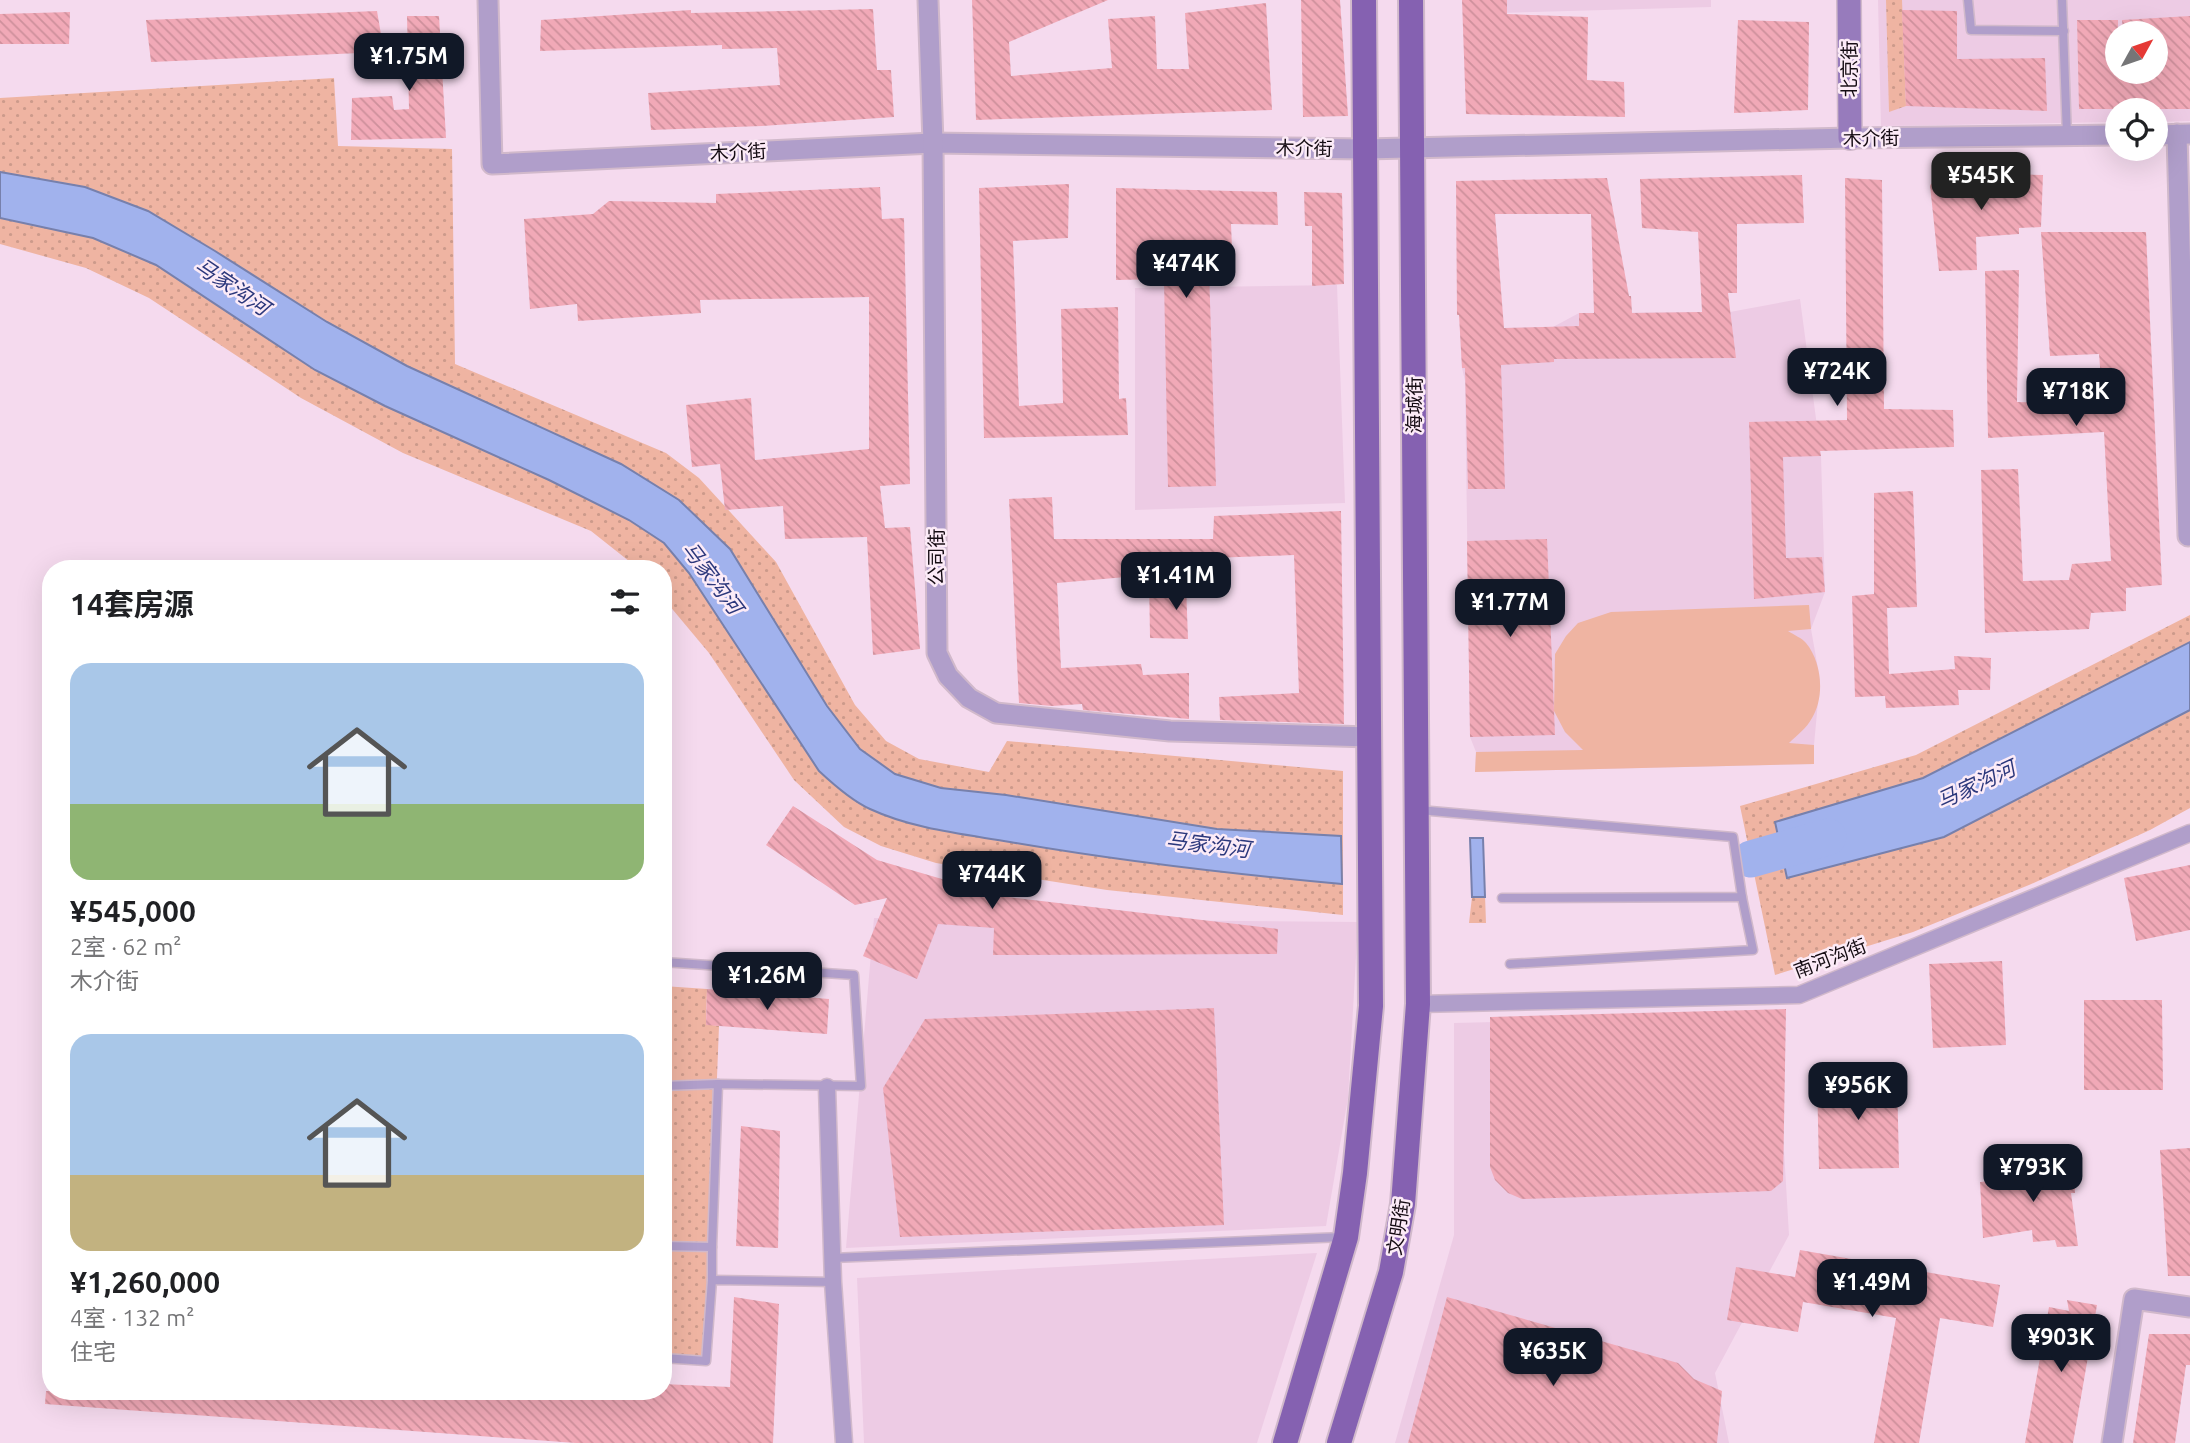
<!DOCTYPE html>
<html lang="zh">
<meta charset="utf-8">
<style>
body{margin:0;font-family:Ubuntu,"Noto Sans SC",sans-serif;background:#f2f2f2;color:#202124;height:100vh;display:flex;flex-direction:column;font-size:26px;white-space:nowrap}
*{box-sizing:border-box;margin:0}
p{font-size:23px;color:#757577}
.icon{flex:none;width:38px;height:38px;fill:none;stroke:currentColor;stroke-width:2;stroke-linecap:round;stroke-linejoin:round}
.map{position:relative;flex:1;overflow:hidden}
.side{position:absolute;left:42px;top:560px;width:630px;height:840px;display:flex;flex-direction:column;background:#fff;border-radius:28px;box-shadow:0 7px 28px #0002}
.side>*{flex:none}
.needle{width:46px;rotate:50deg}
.tools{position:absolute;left:2105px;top:21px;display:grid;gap:14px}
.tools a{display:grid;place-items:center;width:63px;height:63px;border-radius:50%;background:#fff;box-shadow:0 7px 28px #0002;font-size:35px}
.price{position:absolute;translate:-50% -60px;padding:0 16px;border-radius:14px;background:#111827;color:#fff;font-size:23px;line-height:46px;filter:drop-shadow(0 2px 4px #0008)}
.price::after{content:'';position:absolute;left:50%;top:42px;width:21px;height:16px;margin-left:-10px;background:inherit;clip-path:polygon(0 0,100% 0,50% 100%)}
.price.active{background:#222;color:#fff}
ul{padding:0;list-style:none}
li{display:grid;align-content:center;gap:14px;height:371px;padding:0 28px}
li span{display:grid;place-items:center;height:217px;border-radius:21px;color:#555}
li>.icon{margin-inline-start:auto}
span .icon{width:126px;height:126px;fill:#fffc;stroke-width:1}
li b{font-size:30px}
h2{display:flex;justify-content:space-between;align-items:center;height:84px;padding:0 28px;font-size:30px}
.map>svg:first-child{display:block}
</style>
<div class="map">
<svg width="2190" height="1443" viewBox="0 0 2190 1443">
<defs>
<pattern id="grass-dots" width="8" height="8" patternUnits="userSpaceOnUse" patternTransform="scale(1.75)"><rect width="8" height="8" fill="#efb4a2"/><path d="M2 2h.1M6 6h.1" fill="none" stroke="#cc9a8b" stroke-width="1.8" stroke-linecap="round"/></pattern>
<pattern id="building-back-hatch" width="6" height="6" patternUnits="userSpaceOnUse" patternTransform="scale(1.75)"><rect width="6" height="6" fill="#f1a9b7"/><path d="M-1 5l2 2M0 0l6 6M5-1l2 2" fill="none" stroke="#ce909c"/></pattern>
</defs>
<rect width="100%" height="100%" fill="#f5daee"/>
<g fill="#edcbe4" fill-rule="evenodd">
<polygon points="1501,0 1711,0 1711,7 1501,13"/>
<path d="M 1878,0 L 2190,0 L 2190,121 L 2156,122 L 2156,110 L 2118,110 L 2117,122 L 1881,126 ZM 2118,33 L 2156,33 L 2156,72 L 2118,72 Z"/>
<polygon points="1337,285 1345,503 1135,510 1135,288"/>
<polygon points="1800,299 1821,456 1825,592 1811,629 1820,680 1814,745 1814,764 1475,772 1476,752 1470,737 1465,381 1462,368 1460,329 1553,327 1579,313 1730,312"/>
<polygon points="874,918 1358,922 1348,1098 1326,1226 846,1248"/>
<polygon points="1776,1015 1789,1235 1715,1373 1729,1443 1395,1443 1454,1235 1454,1023"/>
<polygon points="1317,1253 1257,1443 864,1443 857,1278"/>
</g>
<g fill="url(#grass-dots)">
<polygon points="1886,0 1902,0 1906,106 1889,112"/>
<polygon points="334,78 338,146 452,149 455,364 666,453 699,478 776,562 855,705 886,741 919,759 989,772 1007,741 1343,771 1343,915 1107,890 936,863 881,846 844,827 794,780 709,653 663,598 663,569 639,569 591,531 403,453 301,398 149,298 86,268 0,244 0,98"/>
<polygon points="2190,615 2190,808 2150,830 2029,885 1913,932 1775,975 1740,806 1916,755"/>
<polygon points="1470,838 1483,838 1486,923 1469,923 1472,897"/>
<polygon points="663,986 707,989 706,1024 719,1026 706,1361 663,1358"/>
</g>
<path fill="#efb4a2" d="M 1809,605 L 1811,629 L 1788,631 C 1794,635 1802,638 1806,643 C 1822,662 1825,697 1812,718 C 1807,728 1797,735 1789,743 L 1814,745 L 1814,764 L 1475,772 L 1476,752 L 1583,750 L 1565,732 L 1554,711 L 1555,654 L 1566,636 L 1578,623 L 1611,612 Z"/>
<g fill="#a1b2ed" stroke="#7780ac" stroke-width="2">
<path d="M 0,172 L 85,187 L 148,211 L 215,251 L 327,322 L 407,366 L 621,464 L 679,500 L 730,549 L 827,706 L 860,749 L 895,774 L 941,788 L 1006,795 L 1217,829 L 1341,836 L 1342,884 C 1231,874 1120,861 1010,842 C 963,834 913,829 870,809 C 852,801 834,785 819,771 L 689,573 L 664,543 L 629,520 L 549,480 L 385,406 L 315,370 L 156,265 L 93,238 L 0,218 Z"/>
<polygon points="2190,642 2190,710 1944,837 1787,878 1775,822 1923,778"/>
<polygon points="1470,838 1483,838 1485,897 1472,897"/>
</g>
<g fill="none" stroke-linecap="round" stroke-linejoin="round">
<polyline stroke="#a1b2ed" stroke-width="37" points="1751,859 1828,837"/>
</g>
<g fill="url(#building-back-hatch)" fill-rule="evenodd">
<polygon points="972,0 1108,0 1009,42 1011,76 1112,68 1108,19 1155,16 1157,69 1189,69 1185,13 1266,3 1272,110 976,120"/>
<polygon points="1301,0 1340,0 1348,116 1303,117"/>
<polygon points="1462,0 1507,0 1507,14 1588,17 1587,80 1624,82 1625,117 1466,114"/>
<polygon points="873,9 877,70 891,70 894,117 762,126 651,130 648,93 780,85 777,48 722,49 722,45 540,51 541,20 691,10 691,13"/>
<polygon points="1902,10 1957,11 1957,59 2045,58 2047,111 1906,106"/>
<polygon points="377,11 384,52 151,62 146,20"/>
<polygon points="70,12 69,44 0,44 0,14"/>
<polygon points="407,16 439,16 446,138 351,140 352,98 392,96 394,110 409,109"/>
<polygon points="2190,16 2190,109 2079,109 2077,20 2118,20 2118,72 2156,72 2156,33 2123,33 2122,20"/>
<polygon points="1738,20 1809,22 1808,110 1734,113"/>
<polygon points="1945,173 2043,175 2041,227 2019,228 2019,234 1976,237 1977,270 1939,271 1930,185"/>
<path d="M 1802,175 L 1804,223 L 1737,224 L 1737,293 L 1728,293 L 1736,358 L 1554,359 L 1554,362 L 1501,365 L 1505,489 L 1468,489 L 1465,368 L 1462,368 L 1459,315 L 1457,315 L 1456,181 L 1607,178 L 1629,296 L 1631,296 L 1632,313 L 1702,312 L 1698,232 L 1642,228 L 1640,179 ZM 1495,214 L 1591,214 L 1594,313 L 1579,313 L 1579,326 L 1504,328 Z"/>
<polygon points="1845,178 1882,180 1884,409 1953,410 1954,447 1820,451 1821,456 1783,457 1786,558 1822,557 1825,592 1754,599 1749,422 1847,420"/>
<polygon points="1069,184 1068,238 1013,241 1019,406 1063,403 1061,309 1118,307 1119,399 1126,398 1128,435 984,438 979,188"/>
<polygon points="880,187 882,219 904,218 910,484 880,486 885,528 910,527 920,649 873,655 867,537 785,539 783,506 725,510 720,464 692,467 686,405 751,398 755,460 869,449 869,297 700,300 701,313 578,321 577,304 530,309 524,219 593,214 609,201 716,203 716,194"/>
<polygon points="1116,188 1277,192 1278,225 1231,224 1233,273 1209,271 1216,486 1168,487 1164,279 1116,280"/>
<polygon points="1304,192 1342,193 1344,284 1312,286 1312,226 1305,226"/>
<polygon points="2041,232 2146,232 2162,585 2126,588 2126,611 2091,613 2089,629 1985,633 1981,470 2018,469 2023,581 2069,580 2072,564 2111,561 2104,432 1988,438 1985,271 2019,270 2017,402 2103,404 2099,354 2050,356"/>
<polygon points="1913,491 1917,607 1887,608 1889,674 1955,669 1954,656 1991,658 1990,690 1958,690 1959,705 1886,708 1885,696 1855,697 1852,596 1874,594 1874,493"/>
<polygon points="1052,497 1054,539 1213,539 1214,516 1341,511 1344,724 1220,720 1219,697 1299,693 1294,555 1185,559 1188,639 1150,638 1149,575 1057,583 1061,668 1141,664 1143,675 1189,673 1189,719 1083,710 1082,704 1052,706 1019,703 1009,499"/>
<polygon points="1547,539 1555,735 1470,737 1467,541"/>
<polygon points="793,806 877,860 1000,896 1278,929 1277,954 993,955 994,928 938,924 917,979 863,956 887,898 855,905 766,845"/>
<polygon points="2190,865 2190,930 2136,941 2124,878"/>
<polygon points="2002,961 2006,1045 1933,1048 1929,964"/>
<polygon points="707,989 829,999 827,1034 706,1025"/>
<polygon points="2084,1000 2162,1000 2163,1090 2084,1090"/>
<polygon points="1214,1008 1224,1225 900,1237 883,1088 925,1019"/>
<polygon points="1786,1009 1783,1181 1771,1191 1522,1199 1508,1193 1495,1180 1490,1167 1490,1017"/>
<polygon points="1897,1074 1899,1168 1819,1169 1817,1076"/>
<polygon points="741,1126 780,1131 778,1248 736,1246"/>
<polygon points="2190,1148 2190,1276 2168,1276 2160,1150"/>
<polygon points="2074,1154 2075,1193 2071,1193 2078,1246 2057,1247 2055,1240 2033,1242 2032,1230 1983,1238 1980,1182 2026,1178 2025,1167 2048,1167 2048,1157"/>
<polygon points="1800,1250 2000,1285 1993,1327 1940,1318 1919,1443 1874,1443 1896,1318 1803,1302 1798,1332 1727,1320 1736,1267 1795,1277"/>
<polygon points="734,1297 779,1304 773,1443 576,1443 45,1404 46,1391 663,1391 663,1384 730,1387"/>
<polygon points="1447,1297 1678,1363 1694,1379 1722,1391 1717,1443 1408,1443"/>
<polygon points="2067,1300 2097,1305 2073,1443 2025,1443 2049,1307 2069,1311"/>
<polygon points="2149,1334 2190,1334 2190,1365 2186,1365 2175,1443 2133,1443"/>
</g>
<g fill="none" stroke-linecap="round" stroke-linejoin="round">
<defs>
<g id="service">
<polyline points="1968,0 1971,30 2064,31"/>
<polyline points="2062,0 2067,136"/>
<polyline points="1419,810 1733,837 1742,897 1502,898"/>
<polyline points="663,962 854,975 861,1086 718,1084 663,1086"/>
<polyline points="1510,964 1753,950 1742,897"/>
<polyline points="663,1246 712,1247 712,1280"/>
<polyline points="712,1247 718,1084"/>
<polyline points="832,1258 1343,1237"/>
<polyline points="663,1358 706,1361 712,1280 833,1282"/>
</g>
<g id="minor">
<polyline points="1418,1004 1799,995 2190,833"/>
<polyline points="827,1087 833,1282 844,1443"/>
</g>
<g id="tertiary">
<polyline points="488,0 492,164 933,143 1365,149 1850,138 2118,135"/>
<polyline points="928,0 933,143 937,653 948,676 969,698 996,713 1170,731 1369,737"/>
<polyline points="2177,134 2188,536"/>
<polyline points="2156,135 2190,134"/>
<polyline points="2112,1443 2134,1299 2190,1307"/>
</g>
<polyline id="secondary" points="1849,0 1850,138"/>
<g id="primary">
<polyline points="1285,1443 1346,1237 1355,1173 1371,1006 1364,0"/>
<polyline points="1339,1443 1391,1272 1403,1204 1418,1004 1411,0"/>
</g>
</defs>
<use href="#service" stroke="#d1b9cb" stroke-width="11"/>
<use href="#minor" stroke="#d1b9cb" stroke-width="19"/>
<use href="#tertiary" stroke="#d1b9cb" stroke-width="23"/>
<use href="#secondary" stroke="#d1b9cb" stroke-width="26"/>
<use href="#primary" stroke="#d1b9cb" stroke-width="28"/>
<use href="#service" stroke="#b09eca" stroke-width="8"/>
<use href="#minor" stroke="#b09eca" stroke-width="16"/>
<use href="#tertiary" stroke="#b09eca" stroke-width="19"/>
<use href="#secondary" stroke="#977bbc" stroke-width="23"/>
<use href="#primary" stroke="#8561b1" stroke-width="24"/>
</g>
<g text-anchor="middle" stroke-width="5" stroke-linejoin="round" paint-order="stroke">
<g font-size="19" fill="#150c13" stroke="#fcebf7">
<text transform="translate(1849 69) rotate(-90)" y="7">北京街</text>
<text transform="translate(1871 138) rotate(-1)" y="7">木介街</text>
<text transform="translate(1304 148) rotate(1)" y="7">木介街</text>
<text transform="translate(738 152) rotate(-3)" y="7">木介街</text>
<text transform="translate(1414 405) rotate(-90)" y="7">海城街</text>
<text transform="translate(936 557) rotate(-90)" y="7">公司街</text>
<text transform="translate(1830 958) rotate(-21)" y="7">南河沟街</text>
<text transform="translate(1398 1227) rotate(-81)" y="7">文明街</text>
</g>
<g font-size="21" font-style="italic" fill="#2c387c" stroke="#fcebf7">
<text transform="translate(232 287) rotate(34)" y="7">马家沟河</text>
<text transform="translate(712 578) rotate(53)" y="7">马家沟河</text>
<text transform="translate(1976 785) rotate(-25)" y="7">马家沟河</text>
<text transform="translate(1208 845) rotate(7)" y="7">马家沟河</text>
</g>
</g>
</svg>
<div class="tools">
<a><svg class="needle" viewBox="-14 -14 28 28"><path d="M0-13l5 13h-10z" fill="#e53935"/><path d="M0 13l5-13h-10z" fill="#757577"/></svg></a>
<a><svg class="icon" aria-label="locate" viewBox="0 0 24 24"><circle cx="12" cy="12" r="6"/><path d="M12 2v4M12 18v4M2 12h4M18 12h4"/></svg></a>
</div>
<b class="price" style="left:409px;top:93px">¥1.75M</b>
<b class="price active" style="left:1981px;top:212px">¥545K</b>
<b class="price" style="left:1186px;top:300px">¥474K</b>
<b class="price" style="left:1837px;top:408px">¥724K</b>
<b class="price" style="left:2076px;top:428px">¥718K</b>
<b class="price" style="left:1176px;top:612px">¥1.41M</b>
<b class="price" style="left:1510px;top:639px">¥1.77M</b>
<b class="price" style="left:992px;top:911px">¥744K</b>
<b class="price" style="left:767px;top:1012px">¥1.26M</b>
<b class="price" style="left:1858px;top:1122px">¥956K</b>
<b class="price" style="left:2033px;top:1204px">¥793K</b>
<b class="price" style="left:1872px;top:1319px">¥1.49M</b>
<b class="price" style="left:2061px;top:1374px">¥903K</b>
<b class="price" style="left:1553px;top:1388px">¥635K</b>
<section class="side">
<h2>14套房源<svg class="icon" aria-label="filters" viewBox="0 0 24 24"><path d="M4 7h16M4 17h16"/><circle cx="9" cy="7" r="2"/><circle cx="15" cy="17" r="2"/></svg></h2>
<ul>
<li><span style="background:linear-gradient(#a9c7e8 65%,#8fb573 0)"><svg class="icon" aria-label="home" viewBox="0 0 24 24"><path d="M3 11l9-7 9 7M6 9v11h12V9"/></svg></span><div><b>¥545,000</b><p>2室 · 62 m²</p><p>木介街</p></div></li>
<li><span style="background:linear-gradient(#a9c7e8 65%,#c2b280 0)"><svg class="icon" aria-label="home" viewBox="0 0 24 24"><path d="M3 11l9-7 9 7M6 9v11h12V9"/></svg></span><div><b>¥1,260,000</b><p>4室 · 132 m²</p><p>住宅</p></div></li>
</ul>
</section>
</div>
